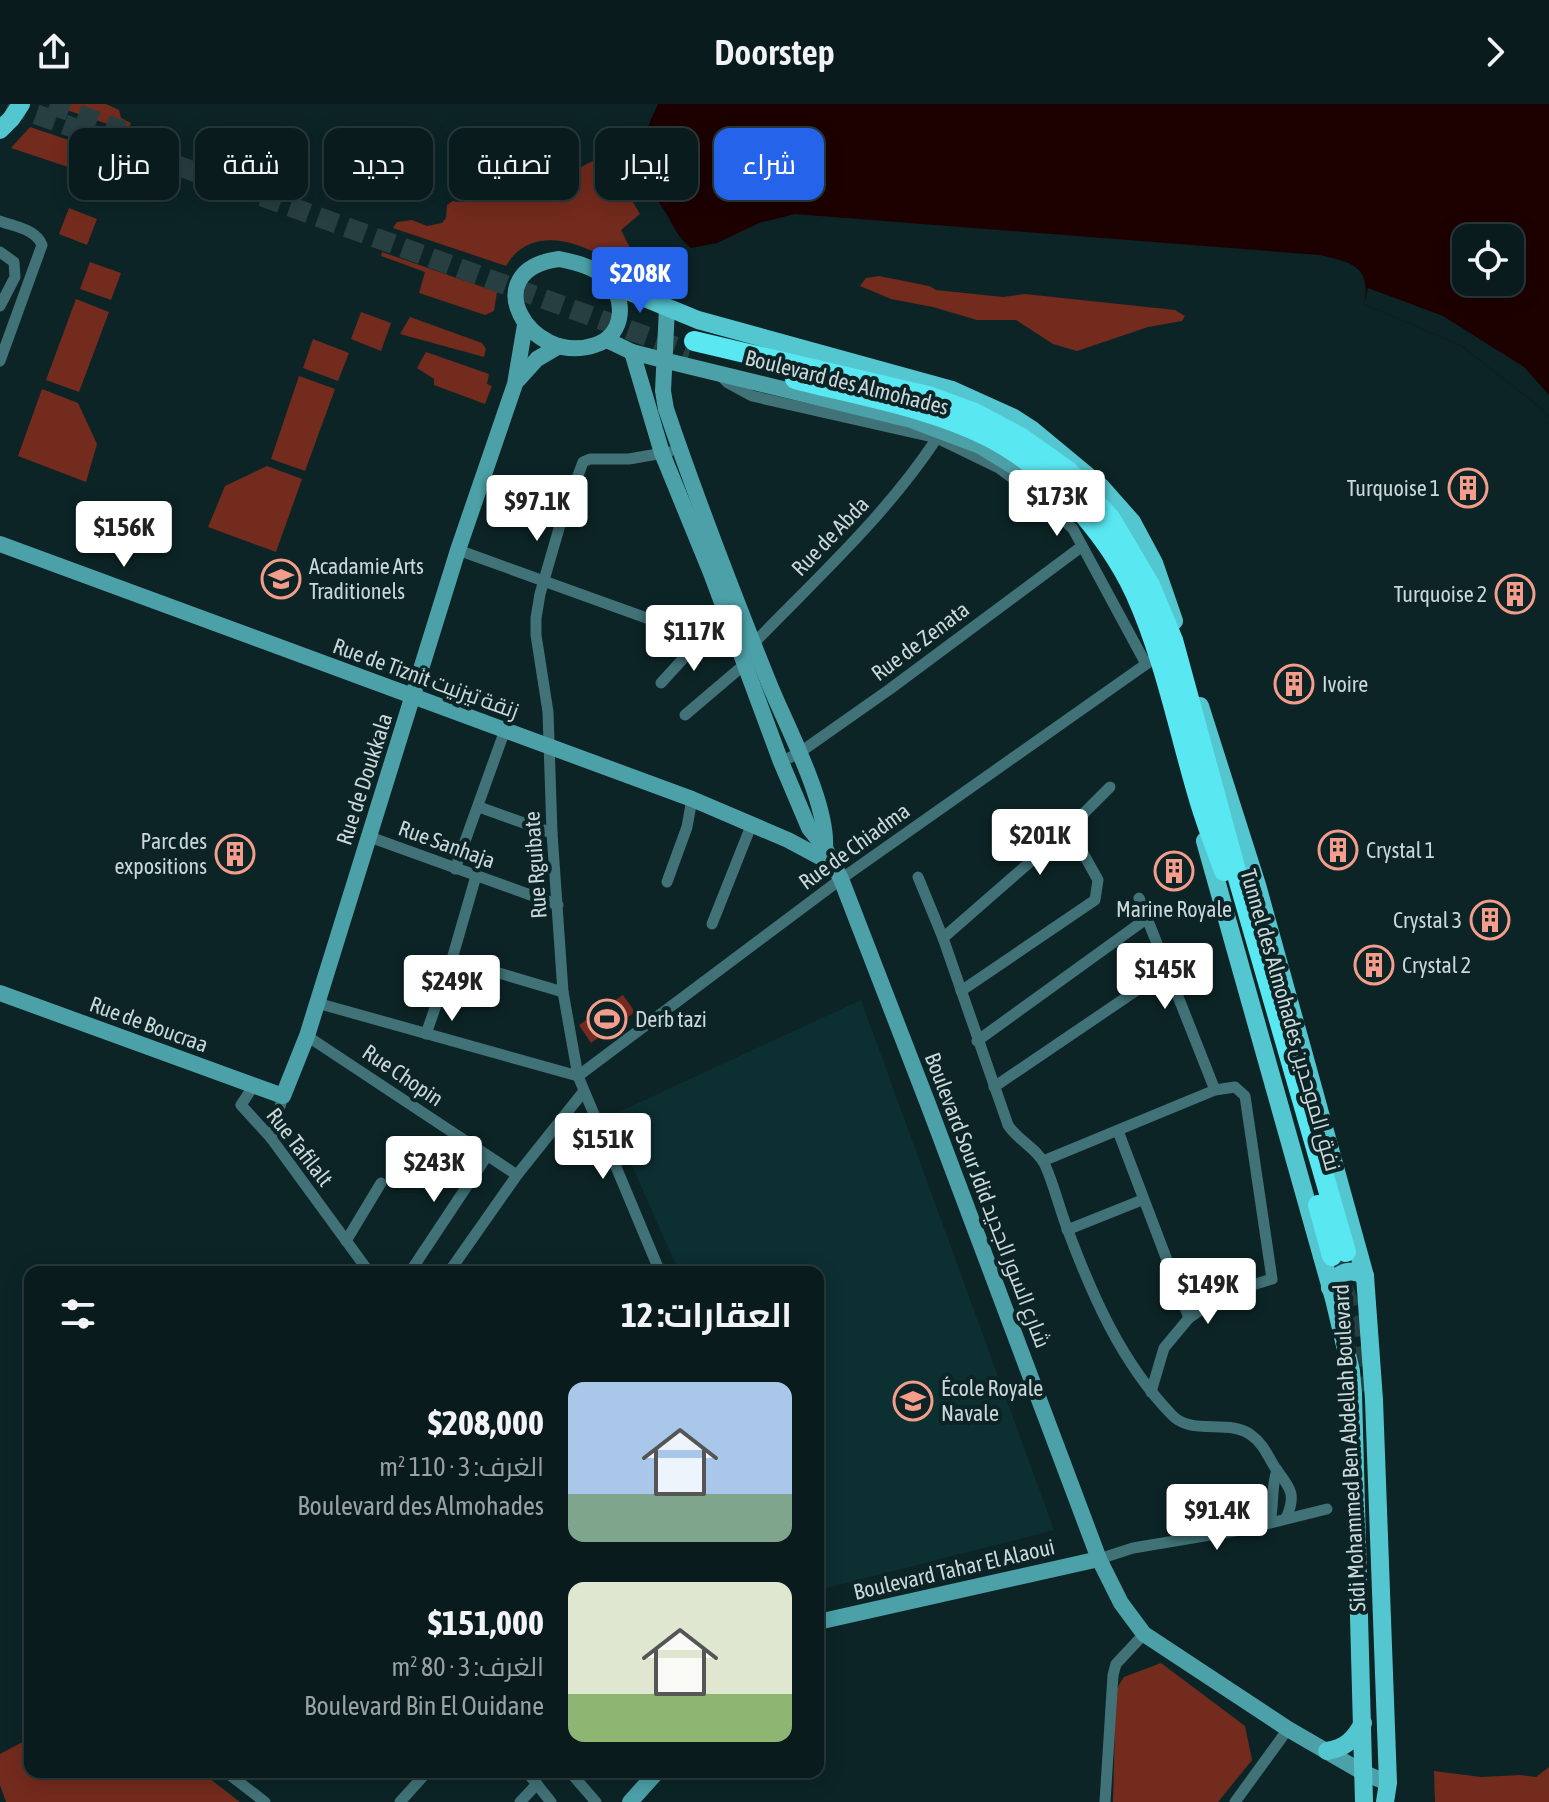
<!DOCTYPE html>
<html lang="ar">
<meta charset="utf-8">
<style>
body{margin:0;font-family:"Asap Condensed",Cairo,sans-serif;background:#122425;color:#f1f3f6;direction:rtl;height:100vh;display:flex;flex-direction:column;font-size:30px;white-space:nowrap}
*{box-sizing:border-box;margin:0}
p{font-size:26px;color:#99a1a3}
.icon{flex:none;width:44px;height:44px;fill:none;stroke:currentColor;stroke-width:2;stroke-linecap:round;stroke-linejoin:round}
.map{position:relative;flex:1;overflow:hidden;direction:ltr}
.panel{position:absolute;left:24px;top:1162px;width:800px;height:512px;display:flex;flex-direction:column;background:#091b1c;border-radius:16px;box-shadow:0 4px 20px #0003,0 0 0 2px #29393b;direction:rtl}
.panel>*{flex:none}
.top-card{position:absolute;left:24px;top:24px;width:800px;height:72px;direction:rtl;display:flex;gap:16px}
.buttons{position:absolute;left:1452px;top:120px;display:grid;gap:16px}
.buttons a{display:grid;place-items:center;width:72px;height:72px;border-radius:16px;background:#091b1c;box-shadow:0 4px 20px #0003,0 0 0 2px #29393b;font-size:40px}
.price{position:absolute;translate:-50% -68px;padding:0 18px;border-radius:8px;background:#fff;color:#222;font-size:26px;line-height:52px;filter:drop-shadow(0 2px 4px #0008)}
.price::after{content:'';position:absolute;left:50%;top:48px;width:24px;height:18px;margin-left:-12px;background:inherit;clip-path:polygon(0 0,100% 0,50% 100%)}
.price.selected{background:#2563eb;color:#fff}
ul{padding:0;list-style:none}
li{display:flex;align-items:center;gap:24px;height:200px;padding:0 32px}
li span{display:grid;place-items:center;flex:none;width:224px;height:160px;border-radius:16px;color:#555}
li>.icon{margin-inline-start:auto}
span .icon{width:96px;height:96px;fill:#fffc;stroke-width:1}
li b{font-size:34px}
h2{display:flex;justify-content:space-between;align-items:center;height:96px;padding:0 32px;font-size:34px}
.tag{padding:0 28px;border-radius:16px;background:#091b1c;box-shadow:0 4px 20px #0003,0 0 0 2px #29393b;font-size:28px;line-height:72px}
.tag.selected{background:#2563eb;color:#fff}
header{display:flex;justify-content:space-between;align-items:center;height:104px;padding:0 32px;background:#091b1c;font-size:36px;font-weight:600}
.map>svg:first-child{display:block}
</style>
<header><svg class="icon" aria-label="forward" viewBox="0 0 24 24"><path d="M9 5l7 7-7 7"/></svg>Doorstep<svg class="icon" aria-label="share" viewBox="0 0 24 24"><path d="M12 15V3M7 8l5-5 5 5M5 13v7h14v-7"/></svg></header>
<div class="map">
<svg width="1549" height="1698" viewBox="0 0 1549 1698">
<rect width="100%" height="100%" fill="#0c2426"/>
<polygon fill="#0c2f32" points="861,896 1054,1426 819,1486 818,1168 679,1168 610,1012"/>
<g fill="#732b1d">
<polygon points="49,0 106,0 119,6 121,14 131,19 128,27"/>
<polygon points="30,23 125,55 122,60 79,45 71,64 11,44"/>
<path d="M 615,49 L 625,85 L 640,110 L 621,126 L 635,154 L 616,161 C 583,138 531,119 506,162 L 393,124 L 397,118 L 412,116 L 427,122 L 442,119 L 446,114 L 447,101 L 453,97 C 465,100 474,95 475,82 L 483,78 L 488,81 L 497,81 L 507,70 L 515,68 C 524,78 533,76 542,67 L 551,67 C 569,84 570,70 583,62 C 593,56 605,53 615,49 Z"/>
<polygon points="69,104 97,115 87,141 59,130"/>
<polygon points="382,148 497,188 494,207 485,211 419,189 425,168 381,152"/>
<polygon points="90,158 121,169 111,196 80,185"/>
<polygon points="879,172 929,182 936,186 1003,193 1025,190 1175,206 1185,212 1182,217 1148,223 1077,247 1053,240 1016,216 977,216 933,203 891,195 860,182 866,174"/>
<polygon points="76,195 109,208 79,288 46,276"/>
<polygon points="361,208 391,219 381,247 351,235"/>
<polygon points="410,213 482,239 486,245 484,253 400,230"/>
<polygon points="313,235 349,249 338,277 303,264"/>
<polygon points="426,248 489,270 487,280 492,282 485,300 434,281 434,275 417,264"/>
<polygon points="299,272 335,285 305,367 271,355"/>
<polygon points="42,285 78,299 97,340 86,378 18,352"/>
<polygon points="267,362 302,375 276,448 208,423 225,382"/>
<polygon points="623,891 635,908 591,939 579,921"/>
<polygon points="1161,1559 1245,1622 1252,1656 1218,1698 1113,1698 1116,1586 1124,1573"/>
<polygon points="30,1634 30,1668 201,1668 240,1698 6,1698 0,1681 0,1650"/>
<polygon points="1549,1663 1549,1698 1435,1698 1434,1667 1481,1673 1520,1671 1536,1673"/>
</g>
<path fill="#1d0000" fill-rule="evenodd" d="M 658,0 L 1549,0 L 1549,314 L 1542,305 L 1462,242 L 1364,200 C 1372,162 1351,158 1319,151 L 795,110 L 759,119 L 717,139 L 691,144 C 678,134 674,123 666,109 C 636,65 635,48 658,0 ZM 1466,134 L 1510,134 L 1510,178 L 1466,178 Z"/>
<polygon fill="#0c2426" points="1368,184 1443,212 1524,263 1549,291 1549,314 1542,305 1462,242 1364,200"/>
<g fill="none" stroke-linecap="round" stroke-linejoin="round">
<g stroke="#283f41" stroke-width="20" stroke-dasharray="20 10" stroke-linecap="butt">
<polyline points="8,0 690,248"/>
<polyline points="50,0 123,27"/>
<polyline points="1334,1156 1353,1213 1360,1288"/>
</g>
<g stroke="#407277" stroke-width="11">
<path d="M 0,117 C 15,123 36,125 42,141 L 0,257"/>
<polyline points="0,148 14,158 15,173 0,202"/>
<polyline points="720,271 728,279 752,292 937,334 999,364 1051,403 1073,425 1146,560"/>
<path d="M 458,446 L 702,534 L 737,542 L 755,538 C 819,472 887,410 937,334"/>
<polyline points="661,579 702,534"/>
<polyline points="685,611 745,560"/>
<polyline points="781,658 799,649 890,585 1081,443"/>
<polyline points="479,703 552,729"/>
<polyline points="367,732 558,801"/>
<polyline points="455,765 505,626"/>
<path d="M 918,773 L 943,834 L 1008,1021 C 1017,1036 1037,1044 1045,1061 C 1054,1081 1059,1103 1067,1124 C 1092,1191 1121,1258 1171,1310 C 1191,1333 1228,1314 1251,1331 C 1264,1340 1268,1353 1276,1365 C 1290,1384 1297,1390 1286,1414"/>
<polyline points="667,778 687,723 692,695"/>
<polyline points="1139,794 1215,986"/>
<polyline points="712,820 751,722"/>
<polyline points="943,834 1069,724 1110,683"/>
<polyline points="452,855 563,888"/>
<polyline points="961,887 1095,796 1098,776 1069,724"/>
<polyline points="317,899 578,972"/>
<polyline points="426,930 452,855 476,772"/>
<polyline points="307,932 517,1071"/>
<polyline points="977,937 1146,815"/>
<polyline points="578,972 841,775 1159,551"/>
<polyline points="254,981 241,1001 271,1034 369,1168"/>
<polyline points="994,983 1168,865"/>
<polyline points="1118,1027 1189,1214"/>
<polyline points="271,1034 283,992"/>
<polyline points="1043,1057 1215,986 1235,983 1245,992 1272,1175 1226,1189 1189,1214 1164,1244 1151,1288"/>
<polyline points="1067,1126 1142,1096"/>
<polyline points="346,1137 381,1079"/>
<polyline points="410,1168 487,1052"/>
<polyline points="449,1168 517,1071 584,987"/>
<polyline points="660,1168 578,972 563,888 552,729 548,608 536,531 536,514 540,490 560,421 583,358 590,355 629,355 669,348"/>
<path d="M 1270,1418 C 1274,1400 1271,1383 1277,1366"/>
<polyline points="1099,1455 1133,1444 1246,1425 1327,1405"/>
<polyline points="226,1668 265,1698"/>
<polyline points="527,1668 551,1698"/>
<polyline points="570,1668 596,1698"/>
<polyline points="400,1698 427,1668"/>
<polyline points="520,1698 537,1680"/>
<polyline points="1105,1698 1113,1571 1116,1560 1144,1530"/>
<polyline points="1235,1698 1288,1625"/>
</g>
<g stroke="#4ca1a8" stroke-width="16">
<path d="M 559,155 C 575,158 591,162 604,172 C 627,191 626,231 595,241 C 529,263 474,166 559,155 Z"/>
<path d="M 667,204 L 663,287 L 666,305 C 698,399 734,492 771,584 C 788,625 828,700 825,744"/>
<polyline points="607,236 632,248 663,256 911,316 980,342 1042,380"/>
<polyline points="632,248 662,349 711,469 781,658 809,724 825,744 841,775 928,1000 1099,1455 1121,1499 1144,1530 1288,1625 1364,1669 1388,1679"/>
<polyline points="518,276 537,255 559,242"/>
<polyline points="0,440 692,695 788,736 831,759"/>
<polyline points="0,889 283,992 307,932 458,446 515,280 525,221"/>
<polyline points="818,1518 1099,1455"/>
<polyline points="630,1698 657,1668"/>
</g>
<g stroke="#54c6cf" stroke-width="18">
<polyline points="0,26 11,15 21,0"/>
<polyline points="613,181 698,216 952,286 1014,314 1031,325 1101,383 1132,418 1154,459 1174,517"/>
<polyline points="1200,602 1257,781 1365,1172 1374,1296 1388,1679 1385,1698"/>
<polyline points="1205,737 1334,1195 1351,1267 1353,1290 1364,1698"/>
<path d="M 1330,1184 C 1337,1168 1350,1163 1365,1172"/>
<path d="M 1327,1647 C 1345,1644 1354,1636 1363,1619"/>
</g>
<g stroke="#59e7f2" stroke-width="20">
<polyline points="694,237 928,292 975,309 1020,333 1068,367 1111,415 1150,481 1173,536 1239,778 1346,1148"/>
<path d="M 795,275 C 857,291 929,303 987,332 C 1047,362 1106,427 1135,489 C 1164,553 1178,624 1198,692 C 1205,717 1215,742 1224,767"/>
<polyline points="1318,1101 1332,1152"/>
</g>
</g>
<defs>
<symbol id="building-ring" viewBox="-11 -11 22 22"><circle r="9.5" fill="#0c2426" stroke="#f49d8b" stroke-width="1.5"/><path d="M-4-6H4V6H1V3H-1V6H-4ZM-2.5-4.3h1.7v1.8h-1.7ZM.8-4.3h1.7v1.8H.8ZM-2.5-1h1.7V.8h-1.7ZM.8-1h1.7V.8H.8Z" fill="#f49d8b"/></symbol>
<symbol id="school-ring" viewBox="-11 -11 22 22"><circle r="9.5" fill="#0c2426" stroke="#f49d8b" stroke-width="1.5"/><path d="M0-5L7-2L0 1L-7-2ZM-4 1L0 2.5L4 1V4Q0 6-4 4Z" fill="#f49d8b"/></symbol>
<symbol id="stadium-ring" viewBox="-11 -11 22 22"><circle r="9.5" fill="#0c2426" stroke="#f49d8b" stroke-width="1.5"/><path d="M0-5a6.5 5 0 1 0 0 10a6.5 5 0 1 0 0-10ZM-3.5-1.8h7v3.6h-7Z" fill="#f49d8b"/></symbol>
</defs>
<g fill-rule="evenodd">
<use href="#building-ring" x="1446" y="362" width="44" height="44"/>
<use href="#school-ring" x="259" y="453" width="44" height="44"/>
<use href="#building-ring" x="1493" y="468" width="44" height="44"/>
<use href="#building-ring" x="1272" y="558" width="44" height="44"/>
<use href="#building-ring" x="1316" y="724" width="44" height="44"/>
<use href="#building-ring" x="213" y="728" width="44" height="44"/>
<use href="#building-ring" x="1152" y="745" width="44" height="44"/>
<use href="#building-ring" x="1468" y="794" width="44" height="44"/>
<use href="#building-ring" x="1352" y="839" width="44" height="44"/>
<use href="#stadium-ring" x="585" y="893" width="44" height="44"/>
<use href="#school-ring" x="891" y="1275" width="44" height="44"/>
</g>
<g text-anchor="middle" stroke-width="8" stroke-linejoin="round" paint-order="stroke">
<g font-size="22" fill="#cad8d9" stroke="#0c2426">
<text transform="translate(847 278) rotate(14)" y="8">Boulevard des Almohades</text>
<text transform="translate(830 432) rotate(-46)" y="8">Rue de Abda</text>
<text transform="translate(920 537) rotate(-37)" y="8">Rue de Zenata</text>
<text transform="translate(426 574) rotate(20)" y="8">Rue de Tiznit زنقة تيزنيت</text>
<text transform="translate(364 675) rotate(-72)" y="8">Rue de Doukkala</text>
<text transform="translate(447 740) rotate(20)" y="8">Rue Sanhaja</text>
<text transform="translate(854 742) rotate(-36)" y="8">Rue de Chiadma</text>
<text transform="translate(535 761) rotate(-94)" y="8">Rue Rguibate</text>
<text transform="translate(1291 916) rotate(74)" y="8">Tunnel des Almohades نفق الموحدين</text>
<text transform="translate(149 920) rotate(20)" y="8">Rue de Boucraa</text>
<text transform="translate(403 971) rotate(34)" y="8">Rue Chopin</text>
<text transform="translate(300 1043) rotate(52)" y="8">Rue Tafilalt</text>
<text transform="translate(988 1096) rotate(69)" y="8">Boulevard Sour Jdid شارع السور الجديد</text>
<text transform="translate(1349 1344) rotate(-93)" y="8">Sidi Mohammed Ben Abdellah Boulevard</text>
<text transform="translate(954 1465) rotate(-13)" y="8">Boulevard Tahar El Alaoui</text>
</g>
<g font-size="22" fill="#cad8d9" stroke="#0c2426" text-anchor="start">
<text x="1440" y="392" text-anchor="end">Turquoise 1</text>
<text x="309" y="470">Acadamie Arts<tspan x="309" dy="25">Traditionels</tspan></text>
<text x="1487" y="498" text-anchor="end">Turquoise 2</text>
<text x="1322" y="588">Ivoire</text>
<text x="207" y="745" text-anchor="end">Parc des<tspan x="207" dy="25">expositions</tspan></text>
<text x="1366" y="754">Crystal 1</text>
<text x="1174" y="813" text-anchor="middle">Marine Royale</text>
<text x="1462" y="824" text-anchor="end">Crystal 3</text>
<text x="1402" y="869">Crystal 2</text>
<text x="635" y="923">Derb tazi</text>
<text x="941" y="1292">École Royale<tspan x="941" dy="25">Navale</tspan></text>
</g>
</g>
</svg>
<div class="buttons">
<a><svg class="icon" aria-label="locate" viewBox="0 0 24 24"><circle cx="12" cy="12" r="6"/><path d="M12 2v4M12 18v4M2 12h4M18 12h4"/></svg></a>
</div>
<b class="price selected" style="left:640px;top:211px">$208K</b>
<b class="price" style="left:1057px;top:434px">$173K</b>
<b class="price" style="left:537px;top:439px">$97.1K</b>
<b class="price" style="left:124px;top:465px">$156K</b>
<b class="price" style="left:694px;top:569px">$117K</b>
<b class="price" style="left:1040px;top:773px">$201K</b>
<b class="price" style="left:1165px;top:907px">$145K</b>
<b class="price" style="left:452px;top:919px">$249K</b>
<b class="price" style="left:603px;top:1077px">$151K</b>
<b class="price" style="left:434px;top:1100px">$243K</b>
<b class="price" style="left:1208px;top:1222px">$149K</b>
<b class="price" style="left:1217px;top:1448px">$91.4K</b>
<div class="top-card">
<a class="tag selected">شراء</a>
<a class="tag">إيجار</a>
<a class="tag">تصفية</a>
<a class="tag">جديد</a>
<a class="tag">شقة</a>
<a class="tag">منزل</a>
</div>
<section class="panel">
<h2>العقارات: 12<svg class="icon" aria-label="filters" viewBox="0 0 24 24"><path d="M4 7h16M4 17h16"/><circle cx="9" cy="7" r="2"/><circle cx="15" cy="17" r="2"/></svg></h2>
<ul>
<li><span style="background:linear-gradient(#a9c7e8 70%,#7fa58c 0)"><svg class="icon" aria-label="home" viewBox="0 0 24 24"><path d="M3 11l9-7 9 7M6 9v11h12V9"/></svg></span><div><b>$208,000</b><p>الغرف: 3 · 110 m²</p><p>Boulevard des Almohades</p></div></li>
<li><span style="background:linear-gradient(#dfe7d0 70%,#8fb573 0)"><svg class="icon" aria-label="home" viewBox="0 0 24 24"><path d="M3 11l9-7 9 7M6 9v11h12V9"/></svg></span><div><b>$151,000</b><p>الغرف: 3 · 80 m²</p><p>Boulevard Bin El Ouidane</p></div></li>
</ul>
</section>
</div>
